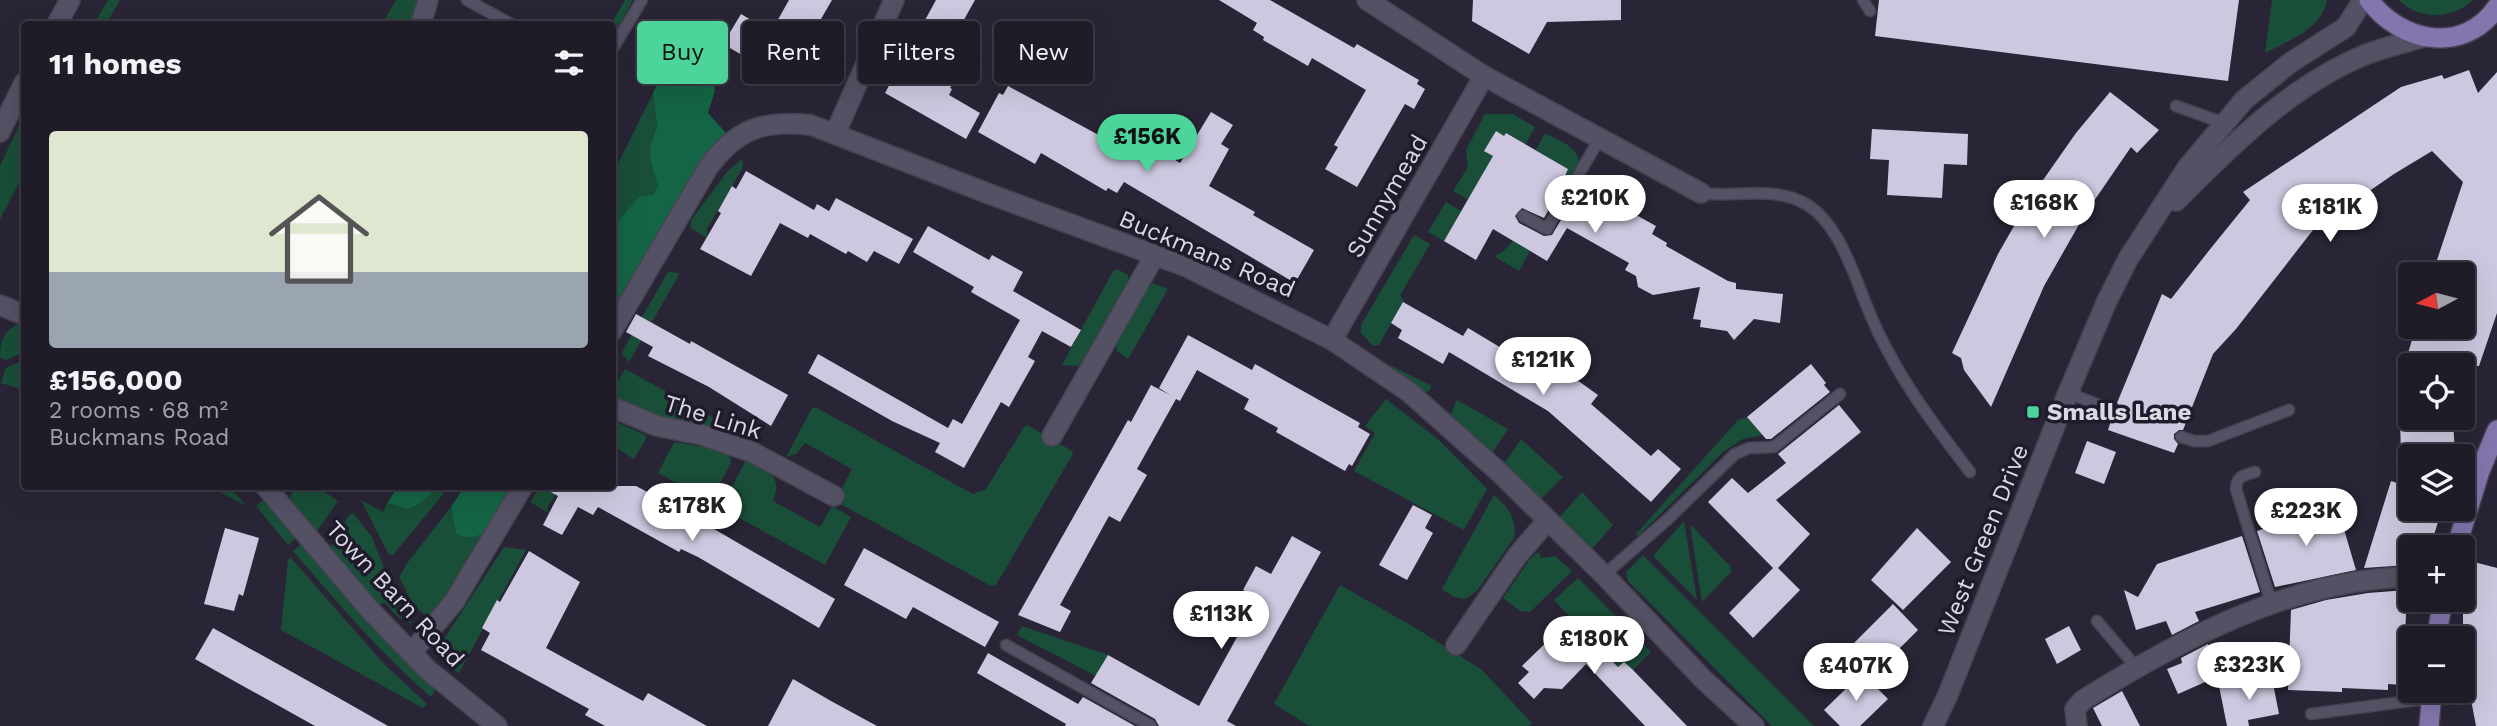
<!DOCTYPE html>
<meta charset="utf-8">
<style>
body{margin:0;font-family:"Work Sans",sans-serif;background:#2c2934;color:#f1f3f6;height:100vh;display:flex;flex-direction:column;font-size:26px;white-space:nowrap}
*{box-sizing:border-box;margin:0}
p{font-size:23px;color:#a1a1a8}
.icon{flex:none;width:38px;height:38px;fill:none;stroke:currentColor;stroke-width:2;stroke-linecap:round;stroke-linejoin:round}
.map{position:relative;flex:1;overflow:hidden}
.drawer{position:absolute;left:21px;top:21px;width:595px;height:469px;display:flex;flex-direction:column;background:#1f1c28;border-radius:7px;box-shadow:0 7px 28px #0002,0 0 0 2px #3c3a45}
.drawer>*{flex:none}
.top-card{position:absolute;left:637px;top:21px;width:665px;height:63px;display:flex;gap:14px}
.needle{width:46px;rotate:263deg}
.buttons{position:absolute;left:2398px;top:262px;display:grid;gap:14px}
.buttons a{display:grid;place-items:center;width:77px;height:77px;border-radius:7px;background:#1f1c28;box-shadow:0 7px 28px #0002,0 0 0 2px #3c3a45;font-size:35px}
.price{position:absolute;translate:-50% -60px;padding:0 16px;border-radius:24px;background:#fff;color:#222;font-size:23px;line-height:46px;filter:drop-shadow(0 2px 4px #0008)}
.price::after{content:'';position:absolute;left:50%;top:42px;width:21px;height:16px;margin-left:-10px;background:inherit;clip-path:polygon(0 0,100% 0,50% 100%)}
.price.active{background:#4cd49b;color:#111}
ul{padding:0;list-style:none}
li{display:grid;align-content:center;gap:14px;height:371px;padding:0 28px}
li span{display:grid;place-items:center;height:217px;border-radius:7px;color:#555}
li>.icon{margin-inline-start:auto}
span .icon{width:126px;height:126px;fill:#fffc;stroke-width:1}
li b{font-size:30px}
h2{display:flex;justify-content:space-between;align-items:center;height:84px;padding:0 28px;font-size:30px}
.pill{padding:0 24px;border-radius:7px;background:#1f1c28;box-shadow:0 7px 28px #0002,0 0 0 2px #3c3a45;font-size:24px;line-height:63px}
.pill.active{background:#4cd49b;color:#111}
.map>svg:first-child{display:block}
</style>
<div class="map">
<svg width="2497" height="726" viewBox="0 0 2497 726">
<rect width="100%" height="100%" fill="#292536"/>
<g fill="#194e38">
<polygon points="108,0 120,0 106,24 94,24"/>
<polygon points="396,0 421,0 410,24 382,24"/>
<polygon points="625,0 633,0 613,37 611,24"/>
<path d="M 2272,0 L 2327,0 C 2322,29 2288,41 2265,53 Z"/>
<path d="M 2399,0 L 2473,0 C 2454,19 2418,21 2399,0 Z"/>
<polygon points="653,93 657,125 650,148 658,186 653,195 639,198 613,227 613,174"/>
<polygon points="1485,114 1513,114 1535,127 1526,144 1507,133 1485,151 1493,156 1468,200 1453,191 1468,167 1466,150"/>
<polygon points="24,115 24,174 0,219 0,166"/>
<path d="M 1545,133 C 1558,140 1577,146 1579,161 L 1557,202 L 1551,199 L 1568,169 L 1536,150 Z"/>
<polygon points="742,159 743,167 707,229 707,238 691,228 691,220 727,172"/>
<polygon points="1446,202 1461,211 1444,241 1428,232"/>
<polygon points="1414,235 1430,244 1400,296 1404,300 1379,345 1373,346 1361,333 1361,325"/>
<polygon points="1513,241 1530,251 1519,271 1494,256 1502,252"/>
<polygon points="1117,269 1128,275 1129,281 1084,361 1078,366 1062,365 1113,271"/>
<polygon points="668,272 680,273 629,362 622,354 623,350"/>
<polygon points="1153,283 1168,289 1128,359 1117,351 1116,341 1142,295"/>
<path d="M 17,325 L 24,326 L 24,352 L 6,360 L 0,357 C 0,342 3,332 17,325 Z"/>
<polygon points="24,360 24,390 1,383 6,368"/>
<polygon points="1390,365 1432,386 1429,391 1425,392 1388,367"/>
<path d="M 625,369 L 730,427 L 729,432 C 689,423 648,418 613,396 L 613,390 Z"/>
<polygon points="1386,399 1439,440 1487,489 1464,530 1354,471 1375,433 1365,426"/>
<polygon points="1457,400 1508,429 1492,453 1450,416"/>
<polygon points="812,408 817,408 973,494 986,489 1024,427 1027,425 1072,451 1073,454 996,585 991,586 835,501 852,469 805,443 796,454 786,457"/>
<polygon points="1747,417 1763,435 1743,439 1724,451 1638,536 1636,534 1738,420"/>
<polygon points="612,420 645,435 646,439 634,459 613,446"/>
<polygon points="1521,439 1563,477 1540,500 1504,464"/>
<polygon points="674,442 704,447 729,455 731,463 710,501 658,473"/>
<path d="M 746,460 C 766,471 784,474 773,501 L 820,527 L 832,506 L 851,517 L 825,565 L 721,508 Z"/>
<polygon points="316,486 338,501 317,531 288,500 296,487"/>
<polygon points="195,487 230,487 246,506 214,489"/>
<polygon points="438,487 449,487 393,555 389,555 361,500 383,512 387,504 398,505 404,508"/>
<polygon points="540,487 560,487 547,508 549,513 530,502"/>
<polygon points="1582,492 1613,525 1591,550 1558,519"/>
<path d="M 1494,495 C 1508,507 1517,518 1514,538 L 1477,591 L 1465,599 L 1454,597 L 1442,589 Z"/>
<polygon points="263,500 296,538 288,545 256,506"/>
<polygon points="451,507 456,534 487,532 453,588 429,617 415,608 399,577 408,562"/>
<polygon points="353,513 372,537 393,591 412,624 398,617 384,602 379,606 330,548 349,515"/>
<polygon points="1684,521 1697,600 1653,556"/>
<polygon points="1690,524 1730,566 1731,572 1702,602"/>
<path d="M 301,544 L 380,635 L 436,689 L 431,697 C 380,653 337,602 293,551 Z"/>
<polygon points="504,547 526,550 459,673 452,668 442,642"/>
<polygon points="1538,552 1541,558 1555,556 1572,571 1530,612 1520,611 1503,598 1530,559"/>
<polygon points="1643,555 1814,726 1772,726 1628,581 1626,572"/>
<polygon points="291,558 384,664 427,704 423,708 281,630 288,559"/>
<polygon points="1578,578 1651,652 1632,671 1624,662 1618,668 1554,600"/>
<polygon points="1340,585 1419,630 1482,670 1532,723 1529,726 1309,726 1274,704"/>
<polygon points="1022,626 1108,655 1096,676 1017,635"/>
</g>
<g fill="#146545">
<polygon points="674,52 712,78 715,91 708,113 727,134 709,151 700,163 613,310 613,227 639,197 653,195 658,186 651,162 650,148 657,125 653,93"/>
<path d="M 397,487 L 397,486 L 438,487 C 429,494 418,510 404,508 C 398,506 394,504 387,504 Z"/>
<path d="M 464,487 L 514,487 C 501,508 488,549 456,534 L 451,507 Z"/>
</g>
<g fill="#cdc8df">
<polygon points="789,0 832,0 799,57 807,62 795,82 787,77 785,80 723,44 741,14 771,32"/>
<polygon points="936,0 975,0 956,34 976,46 950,88 952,89 949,95 980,113 966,139 885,93"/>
<polygon points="1219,0 1270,0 1354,48 1357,44 1419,80 1417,84 1425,89 1414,109 1405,104 1357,187 1325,169 1338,147 1334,145 1366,90 1312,58 1308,66 1263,40 1264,37 1253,30 1257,23"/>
<polygon points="1473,0 1621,0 1621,20 1547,22 1529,54 1472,21"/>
<polygon points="1879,0 2239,0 2228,81 1875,36"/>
<polygon points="2469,70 2478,93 2497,72 2497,313 2479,366 2404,366 2416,327 2462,327 2462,275 2432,275 2463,182 2432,151 2394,174 2313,230 2236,329 2213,354 2183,430 2179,430 2174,434 2174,439 2178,444 2174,453 2108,430 2112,418 2117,419 2122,414 2123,409 2117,403 2162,294 2171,299 2211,248 2250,200 2243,192 2401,87 2442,75 2444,79"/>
<polygon points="1008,86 1106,139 1113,128 1141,145 1144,141 1180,163 1211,112 1233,125 1221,144 1229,149 1209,186 1255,212 1253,215 1314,250 1295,283 1124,182 1117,193 1108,188 1106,191 1041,153 1035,164 978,132 999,93 1003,95"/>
<polygon points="2110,92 2159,130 2137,153 2131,147 2085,214 2044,286 1991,407 1964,370 1961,358 1952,353 1998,254 2029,200 2076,133"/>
<polygon points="1872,129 1968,134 1967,165 1944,164 1942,198 1887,195 1889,160 1870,159"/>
<polygon points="1496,131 1504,136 1506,133 1568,169 1565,176 1568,177 1544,218 1522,208 1515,216 1519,223 1544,236 1552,235 1582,185 1656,226 1652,234 1667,243 1666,246 1728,281 1736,283 1736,289 1783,294 1780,323 1754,319 1734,340 1727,331 1700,327 1701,320 1693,319 1700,287 1653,295 1638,287 1636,276 1625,270 1629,263 1567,228 1547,261 1493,229 1476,260 1444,241 1493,156 1484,151"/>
<polygon points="746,171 814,210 817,204 829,211 836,198 913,239 899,264 874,251 867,262 848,251 846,254 810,234 808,238 780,223 751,276 700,249 721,213 718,211 732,186 736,189"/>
<polygon points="928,226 989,260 992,255 1023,272 1013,291 1081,330 1071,347 1042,331 1028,357 1035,361 1009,407 1001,402 964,468 935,452 940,443 892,421 808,373 818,354 948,428 953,419 962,424 1020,320 971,292 974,287 913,252"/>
<polygon points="1403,302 1463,336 1468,328 1550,377 1556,365 1598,395 1591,404 1651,456 1658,449 1681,469 1651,502 1548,411 1449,352 1443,364 1398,338 1402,330 1391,323"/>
<polygon points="636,314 690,344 691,341 788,395 771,426 709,387 648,356 653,347 626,332"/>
<polygon points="1188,335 1252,370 1255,364 1360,423 1358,427 1370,434 1352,466 1349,464 1345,471 1276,432 1278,428 1244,409 1249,399 1197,370 1180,401 1176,399 1137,469 1147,475 1120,522 1109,516 1060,605 1071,611 1060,632 1018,615 1128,420 1131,422 1151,385 1170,395 1159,388"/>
<polygon points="1811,364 1826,383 1824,385 1830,392 1771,439 1766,439 1747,417"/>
<polygon points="1839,405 1861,432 1776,500 1810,534 1778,568 1800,590 1753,638 1729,613 1773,568 1708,502 1732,478 1748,493 1786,463 1778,454"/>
<polygon points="2400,418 2453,418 2455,457 2401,457"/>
<polygon points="2087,441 2116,452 2104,484 2075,473"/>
<polygon points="2391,481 2410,487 2410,509 2442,509 2430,548 2410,548 2408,565 2364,568"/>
<polygon points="540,486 636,486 714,527 714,529 835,599 819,628 698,557 681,549 679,552 598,507 593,515 578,507 562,535 543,525 558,496"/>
<polygon points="1413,505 1432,515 1425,528 1433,533 1407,580 1379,565"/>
<polygon points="2330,506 2337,528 2343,526 2356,570 2275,587 2257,531"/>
<polygon points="225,528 259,538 243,596 239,594 234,611 204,604"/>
<polygon points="1917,528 1951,562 1903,610 1871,580"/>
<polygon points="1292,536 1321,552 1227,721 1236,726 1159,726 1155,719 1091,683 1108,655 1199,706 1253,608 1243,603 1248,593 1243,590 1256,566 1271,574"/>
<polygon points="2242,536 2260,592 2195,612 2199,621 2172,635 2166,621 2136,630 2124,590 2138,597 2157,564"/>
<polygon points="864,548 999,622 985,647 913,607 906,619 844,585"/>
<polygon points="529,551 580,582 546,648 643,701 648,693 707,726 605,726 585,715 589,709 481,650 490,633 482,628 497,600 500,602"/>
<polygon points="2474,562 2497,568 2497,726 2476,726 2466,673 2463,650 2463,609 2466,583 2471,566 2473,567"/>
<polygon points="2407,590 2403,685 2388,684 2388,690 2342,688 2342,692 2288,690 2291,610 2326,600 2368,593"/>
<polygon points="1893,604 1918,630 1870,678 1844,653"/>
<polygon points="2069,626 2081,650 2057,664 2045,639"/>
<polygon points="1578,627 1618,667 1624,662 1633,670 1687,726 1645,726 1586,664 1562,689 1544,688 1534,699 1518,683 1529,672 1522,666 1561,628 1569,636"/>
<polygon points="213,628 337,697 388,726 315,726 234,681 195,659"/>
<polygon points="2208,644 2221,675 2178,694 2167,669 2182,663 2181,658"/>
<polygon points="988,653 1078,704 1083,697 1135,726 1065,726 1066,724 977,673"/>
<polygon points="1862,673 1888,699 1860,726 1840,726 1824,710"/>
<polygon points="2272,678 2279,714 2248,720 2249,726 2227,726 2219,686"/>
<polygon points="793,679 831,701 877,726 768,726"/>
<polygon points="2122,691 2140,726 2102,726 2093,708"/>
</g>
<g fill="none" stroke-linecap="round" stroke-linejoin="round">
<defs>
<g id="service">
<polyline points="467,0 511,24"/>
<polyline points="1863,0 1870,11"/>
<polyline points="612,50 642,0"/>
<polyline points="2176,106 2224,123"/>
<path d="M 1701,193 C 1736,198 1773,185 1806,204 C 1843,226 1857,287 1874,323 C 1881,340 1890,355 1899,371 C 1920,407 1945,439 1970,472"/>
<polyline points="1523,216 1547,229 1600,138"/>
<polyline points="2068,393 2115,411"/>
<polyline points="2181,437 2194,441 2208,441 2289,410"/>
<path d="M 2255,472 C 2244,475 2236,476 2236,489 L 2272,605"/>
<polyline points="1604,575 1668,519 1735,454 1749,448 1774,447 1840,394"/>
<polyline points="2097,621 2136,667"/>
<polyline points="1006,645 1151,726"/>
<polyline points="2311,714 2432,698"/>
</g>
<g id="minor">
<polyline points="1367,0 1484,76 1701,193"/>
<polyline points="421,24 428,0"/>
<polyline points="835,134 894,0"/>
<path d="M 2176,201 C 2232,145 2292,84 2367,54 C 2385,47 2405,43 2423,37"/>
<polyline points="0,305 24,315"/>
<path d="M 612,331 L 709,166 C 738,128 764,120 811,125 L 992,195 L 1187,267 L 1332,340 L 1409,392 L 1500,473 L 1604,575 L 1704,680 L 1754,726"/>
<polyline points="1332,340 1484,76"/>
<polyline points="612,407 657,426 702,435 752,452 834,496"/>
<polyline points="1052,436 1155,255"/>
<polyline points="265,486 370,610 428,670 497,726"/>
<polyline points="1456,645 1517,556 1547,521"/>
<polyline points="412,652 454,602 523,486"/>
<polyline points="1933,726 1947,697 2068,393 2106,303 2128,259 2187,168 2244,100 2290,63 2346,27 2363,0"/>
<path d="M 2077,726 L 2075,709 L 2083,700 C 2181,639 2292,579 2410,577"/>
</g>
<g id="tertiary">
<polyline points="57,24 70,0"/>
<polyline points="0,132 24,83"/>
</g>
<g id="primary">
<path d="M 2369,0 C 2401,43 2464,55 2497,7"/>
<polyline points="2456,548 2480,471 2497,430"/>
<polyline points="2436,639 2443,600"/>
<polyline points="2429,726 2432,691"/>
</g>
</defs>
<use href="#service" stroke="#464351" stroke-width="13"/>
<use href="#minor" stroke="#464351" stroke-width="22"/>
<use href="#tertiary" stroke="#464351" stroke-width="22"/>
<use href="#primary" stroke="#464351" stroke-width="22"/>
<use href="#service" stroke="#555165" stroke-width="10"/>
<use href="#minor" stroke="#555165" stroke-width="19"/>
<use href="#tertiary" stroke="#555165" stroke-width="19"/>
<use href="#primary" stroke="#8376ae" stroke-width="19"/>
</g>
<rect fill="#4cd49b" stroke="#1f1b2c" stroke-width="2.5" x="2026" y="405" width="14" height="14" rx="3.5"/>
<g text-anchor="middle" stroke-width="7" stroke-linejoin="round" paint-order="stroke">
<g font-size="24" fill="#dbd8e4" stroke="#1f1b2c">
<text transform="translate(1387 196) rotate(-60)" y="8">Sunnymead</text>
<text transform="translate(1207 254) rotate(23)" y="8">Buckmans Road</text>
<text transform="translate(713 417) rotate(17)" y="8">The Link</text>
<text transform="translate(1983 540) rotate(-68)" y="8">West Green Drive</text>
<text transform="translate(395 594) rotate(47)" y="8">Town Barn Road</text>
</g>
<g font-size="24" font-weight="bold" fill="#dbd8e4" stroke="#1f1b2c" text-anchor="start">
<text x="2047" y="420">Smalls Lane</text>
</g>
</g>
</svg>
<div class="buttons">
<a><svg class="needle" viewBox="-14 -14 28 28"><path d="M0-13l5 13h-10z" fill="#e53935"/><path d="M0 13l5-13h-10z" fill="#a1a1a8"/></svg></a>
<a><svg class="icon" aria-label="locate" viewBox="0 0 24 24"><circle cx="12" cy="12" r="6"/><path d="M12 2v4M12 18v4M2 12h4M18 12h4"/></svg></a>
<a><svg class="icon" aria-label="layers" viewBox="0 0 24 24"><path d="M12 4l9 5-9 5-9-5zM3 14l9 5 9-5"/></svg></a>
<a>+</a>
<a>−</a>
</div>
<b class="price active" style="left:1147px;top:174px">£156K</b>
<b class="price" style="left:1595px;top:235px">£210K</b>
<b class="price" style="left:2044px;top:240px">£168K</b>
<b class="price" style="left:2330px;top:244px">£181K</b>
<b class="price" style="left:1543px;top:397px">£121K</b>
<b class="price" style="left:692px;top:543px">£178K</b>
<b class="price" style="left:2306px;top:548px">£223K</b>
<b class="price" style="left:1221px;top:651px">£113K</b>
<b class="price" style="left:1594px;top:676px">£180K</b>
<b class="price" style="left:2249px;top:702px">£323K</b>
<b class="price" style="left:1856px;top:703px">£407K</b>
<div class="top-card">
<a class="pill active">Buy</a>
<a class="pill">Rent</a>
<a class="pill">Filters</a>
<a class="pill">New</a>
</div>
<section class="drawer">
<h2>11 homes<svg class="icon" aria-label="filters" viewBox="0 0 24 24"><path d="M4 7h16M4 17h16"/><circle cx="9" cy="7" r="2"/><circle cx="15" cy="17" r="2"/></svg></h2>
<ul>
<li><span style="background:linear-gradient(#dfe7d0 65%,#9aa5b1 0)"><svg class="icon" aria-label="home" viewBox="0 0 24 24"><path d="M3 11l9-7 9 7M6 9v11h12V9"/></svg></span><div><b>£156,000</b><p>2 rooms · 68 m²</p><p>Buckmans Road</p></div></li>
</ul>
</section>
</div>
